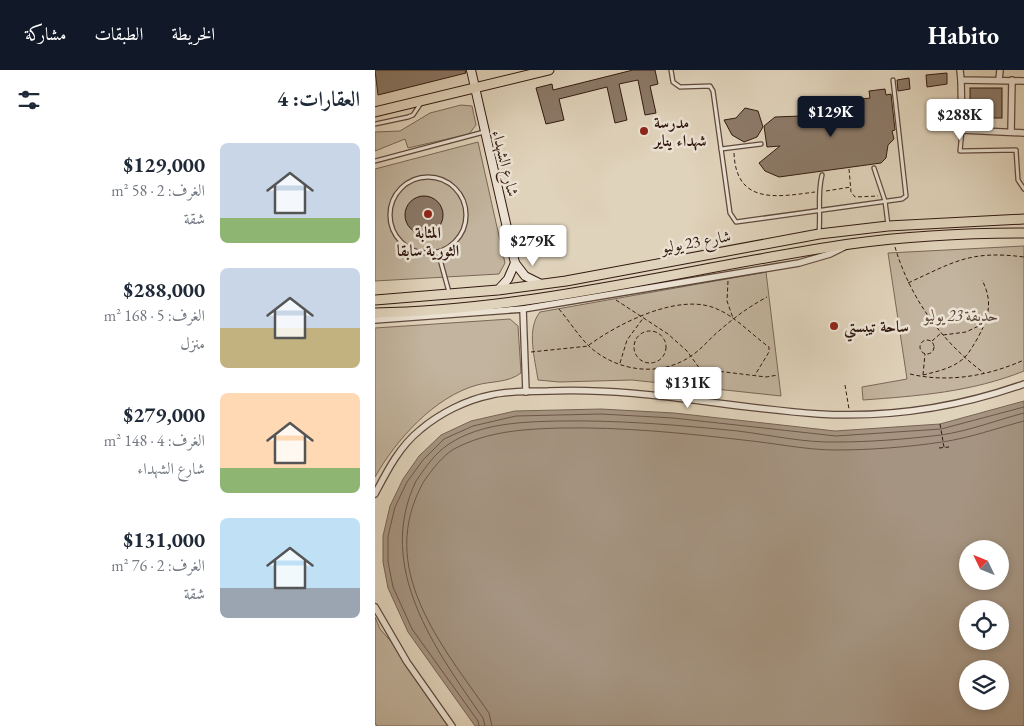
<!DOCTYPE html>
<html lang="ar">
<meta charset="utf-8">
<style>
body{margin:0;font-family:"EB Garamond",Amiri,serif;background:#f6f6f7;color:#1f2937;direction:rtl;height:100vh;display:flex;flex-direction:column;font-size:19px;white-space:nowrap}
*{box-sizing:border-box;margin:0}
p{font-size:16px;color:#747a83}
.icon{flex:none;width:28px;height:28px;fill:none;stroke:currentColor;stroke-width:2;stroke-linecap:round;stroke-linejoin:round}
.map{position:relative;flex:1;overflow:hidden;direction:ltr}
.sheet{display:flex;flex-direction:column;background:#fff;width:375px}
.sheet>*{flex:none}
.needle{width:32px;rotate:313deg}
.tools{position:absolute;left:584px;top:470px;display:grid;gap:10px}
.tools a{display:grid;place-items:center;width:50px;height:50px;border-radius:50%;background:#fff;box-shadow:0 2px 8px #0003;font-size:25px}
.price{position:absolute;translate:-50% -42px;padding:0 11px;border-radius:5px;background:#fff;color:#222;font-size:16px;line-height:32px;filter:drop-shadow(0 1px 2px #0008)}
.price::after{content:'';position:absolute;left:50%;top:30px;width:15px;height:11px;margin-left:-8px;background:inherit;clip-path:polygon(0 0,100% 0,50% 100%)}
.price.selected{background:#111827;color:#fff}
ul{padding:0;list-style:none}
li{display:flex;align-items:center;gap:15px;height:125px;padding:0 15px}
li span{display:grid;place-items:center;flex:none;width:140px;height:100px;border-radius:8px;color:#555}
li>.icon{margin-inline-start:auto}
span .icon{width:60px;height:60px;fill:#fffc;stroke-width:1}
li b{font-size:21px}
h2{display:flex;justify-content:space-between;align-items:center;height:60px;padding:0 15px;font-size:21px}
header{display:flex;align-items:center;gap:30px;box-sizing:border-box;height:70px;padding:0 25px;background:#111827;color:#fff}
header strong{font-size:24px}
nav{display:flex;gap:28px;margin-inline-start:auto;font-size:18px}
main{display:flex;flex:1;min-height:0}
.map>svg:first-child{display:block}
</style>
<header>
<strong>Habito</strong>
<nav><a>الخريطة</a><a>الطبقات</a><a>مشاركة</a></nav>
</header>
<main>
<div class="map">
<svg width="649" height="656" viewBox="0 0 649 656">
<rect width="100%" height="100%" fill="#e0d3bb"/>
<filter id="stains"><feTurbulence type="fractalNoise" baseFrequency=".004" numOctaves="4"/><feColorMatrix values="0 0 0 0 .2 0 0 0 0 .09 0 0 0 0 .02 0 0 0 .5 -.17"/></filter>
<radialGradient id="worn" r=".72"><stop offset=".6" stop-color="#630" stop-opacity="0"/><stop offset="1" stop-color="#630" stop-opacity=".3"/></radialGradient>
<g fill="#c2b49e" stroke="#7a6758">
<polygon points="86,35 97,36 101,55 94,64 33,78 30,69 0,81 0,62 25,61 55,43"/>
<polygon points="103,72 130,193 124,204 0,211 0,99"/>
<path d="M 649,176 L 649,301 C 597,322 543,326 488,330 L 487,317 L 532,309 L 513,183 Z"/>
<path d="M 391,202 L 406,326 L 257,310 L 184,312 L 163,310 C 160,289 151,259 165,242 Z"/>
<path d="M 135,249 L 143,256 L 146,303 C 133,313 116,311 102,315 C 59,327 21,370 0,407 L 0,258 Z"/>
<polygon points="0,547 5,559 20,576 73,656 2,656 0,653"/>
</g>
<path fill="#a59481" stroke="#776354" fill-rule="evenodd" d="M 649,331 L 649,656 L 100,656 L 33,562 L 13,518 L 8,492 L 8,466 L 15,436 L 28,409 L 44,386 L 66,365 L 96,351 L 140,341 L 226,339 L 299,343 L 460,361 L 565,354 ZM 592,479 L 625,479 L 625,511 L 592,511 ZM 592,539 L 625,539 L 625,571 L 592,571 ZM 592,599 L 625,599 L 625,631 L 592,631 Z"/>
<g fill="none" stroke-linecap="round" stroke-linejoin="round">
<g stroke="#6c5749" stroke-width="1">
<polyline points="104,656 103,651 37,559 18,517 13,492 13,466 20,437 32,412 48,390 69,369 98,356 141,346 226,344 298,348 461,366 566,359 649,337"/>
<path d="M 110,656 L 108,648 C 60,579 0,497 41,411 C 50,398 60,383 74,374 C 106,353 146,352 183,351 C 244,350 303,355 363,361 C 395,365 430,373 462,372 C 496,372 532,369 566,365 C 594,361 622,350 649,343"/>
<path d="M 117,656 L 114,643 C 66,574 0,498 49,411 C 57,400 67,386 79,379 C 113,361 149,359 187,358 C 248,357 308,363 368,370 C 399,373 431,380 461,380 C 495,380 534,377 567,372 C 595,368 622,358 649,351"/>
</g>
</g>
<g fill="#8c7a69" stroke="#321a11">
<polygon points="0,0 90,0 91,3 3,25"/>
<polygon points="258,0 280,0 283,14 275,16 281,43 270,45 263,10 244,14 252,50 240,53 232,17 184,29 189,50 171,54 161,18 177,14 178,20"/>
<polygon points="572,3 572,14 552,17 551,5"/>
<polygon points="534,8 535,19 523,21 522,10"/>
<rect x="595" y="18" width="32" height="30"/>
<polygon points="510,19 511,25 516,24 520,60 517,61 519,69 513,75 511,88 506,93 404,107 390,101 384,93 405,76 392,77 389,56 400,47 426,46 479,38 479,30 495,28 494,21"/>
<polygon points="370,38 383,41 388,57 382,67 369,72 357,65 349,50 361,48"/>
<circle cx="49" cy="145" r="19"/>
</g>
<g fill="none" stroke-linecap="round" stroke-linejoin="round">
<defs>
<g id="lane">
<polyline points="296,0 298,12 305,17 335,16 338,21 355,143 361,152 527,129 531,126 518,10"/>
<polyline points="0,54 33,47 38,45 46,33"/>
<polyline points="587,61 585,81 641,80 643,110 649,119"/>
<polyline points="346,79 386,74"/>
<polyline points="0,91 109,62"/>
<polyline points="499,98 510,131 513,155"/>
<circle cx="53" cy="145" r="38"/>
<path d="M 444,162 C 446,143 442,124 447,105"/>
<polyline points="63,182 74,222"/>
</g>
<g id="street">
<polyline points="585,0 586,10 649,11"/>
<polyline points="586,10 587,60 649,63"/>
<polyline points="624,10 625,0"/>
<polyline points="636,62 637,10"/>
<polyline points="148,239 424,193 455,184 469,177"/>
<polyline points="0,250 148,239 151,322"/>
<path d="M 0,424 C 12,401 24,377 45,360 C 65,343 91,330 116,325 C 134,321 154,321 173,321 C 264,317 353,338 444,344 C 513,348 584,337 649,314"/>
<polyline points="0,537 32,592 77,656"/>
</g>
<g id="secondary">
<polyline points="96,0 140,193 150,206 166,214"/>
<polyline points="123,220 133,209 140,193"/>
</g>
<g id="primary">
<polyline points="0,42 174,0"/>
<polyline points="0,230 123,220 191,211 444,164 513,156 649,149"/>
<path d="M 0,243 C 161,240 317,197 475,174 C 533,166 591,163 649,163"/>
</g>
</defs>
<use href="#lane" stroke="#5e483c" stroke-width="5.5"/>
<use href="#street" stroke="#5e483c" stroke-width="8"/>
<use href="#secondary" stroke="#321a11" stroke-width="10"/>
<use href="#primary" stroke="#321a11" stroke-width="11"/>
<g stroke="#321a11" stroke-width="1" stroke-dasharray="4 2.5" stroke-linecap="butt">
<path d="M 359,83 C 361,135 402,127 440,122"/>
<polyline points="474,99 476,122 480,127 503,126"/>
<polyline points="451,121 476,117"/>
<path d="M 520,177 C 535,228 567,272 609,303"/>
<polyline points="353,211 352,231 358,248"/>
<path d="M 533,213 C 579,192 595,180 649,187"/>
<polyline points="241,230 293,264 312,281 325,299 391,307 403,305"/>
<path d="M 184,239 C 195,252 204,267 216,278 C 244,302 286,307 316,286 C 327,279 335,268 345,260 C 360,247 375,236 392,227"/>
<circle cx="275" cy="277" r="16"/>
<polyline points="568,265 591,262 610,253"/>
<circle cx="552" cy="277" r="7"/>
<polyline points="557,271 565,264"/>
<path d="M 214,275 C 244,253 305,222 342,239 C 361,247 377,265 394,277 L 394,282 L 380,305"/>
<polyline points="156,282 214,276"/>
<polyline points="245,293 252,270 269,247"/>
<path d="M 535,304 C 573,313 613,306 649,290"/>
<path d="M 548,305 C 560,302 574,299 584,292 C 592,287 596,279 601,271 C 613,250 619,233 607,210"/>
<polyline points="548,305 550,284"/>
<polyline points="470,315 474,339"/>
<polyline points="565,354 569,377"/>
<polyline points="564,378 574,377"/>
</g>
<use href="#lane" stroke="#ebe2d3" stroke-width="3"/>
<use href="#street" stroke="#ebe2d3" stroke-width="5.5"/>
<use href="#secondary" stroke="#ebe2d3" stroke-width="8"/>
<use href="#primary" stroke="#e0d3bb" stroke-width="9"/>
</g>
<g fill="#8f2418" stroke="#ebe2d3" stroke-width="2">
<circle cx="269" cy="61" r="5"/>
<circle cx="53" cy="144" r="5"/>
<circle cx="459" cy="256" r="5"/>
</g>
<g text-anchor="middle" stroke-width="5" stroke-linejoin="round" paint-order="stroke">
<g font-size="16" font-weight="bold" fill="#321a11" stroke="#ebe2d3" text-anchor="start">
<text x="279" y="58">مدرسة<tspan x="279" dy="18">شهداء يناير</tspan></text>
<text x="53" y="168" text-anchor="middle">المثابة<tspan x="53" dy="18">الثورية سابقا</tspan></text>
<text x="469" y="262">ساحة تيبستي</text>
</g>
<g font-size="16" fill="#321a11" stroke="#ebe2d3">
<text transform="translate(131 93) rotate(76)" y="6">شارع الشهداء</text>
<text transform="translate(321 171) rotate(-10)" y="6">شارع 23 يوليو</text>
</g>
<g font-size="16" font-style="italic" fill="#5d483b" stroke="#ebe2d3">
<text x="586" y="251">حديقة 23 يوليو</text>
</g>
</g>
<rect width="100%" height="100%" filter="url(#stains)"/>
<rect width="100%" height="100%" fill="url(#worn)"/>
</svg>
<div class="tools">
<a><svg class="needle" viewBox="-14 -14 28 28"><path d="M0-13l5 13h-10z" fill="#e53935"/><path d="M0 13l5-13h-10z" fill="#747a83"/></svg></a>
<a><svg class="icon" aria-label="locate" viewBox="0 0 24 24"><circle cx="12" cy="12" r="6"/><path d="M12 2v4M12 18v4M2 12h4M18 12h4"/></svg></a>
<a><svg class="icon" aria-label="layers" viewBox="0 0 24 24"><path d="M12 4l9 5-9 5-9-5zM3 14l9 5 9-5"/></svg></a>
</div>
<b class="price selected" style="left:456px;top:68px">$129K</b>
<b class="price" style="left:585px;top:71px">$288K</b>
<b class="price" style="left:158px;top:197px">$279K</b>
<b class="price" style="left:313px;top:339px">$131K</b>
</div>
<section class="sheet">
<h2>العقارات: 4<svg class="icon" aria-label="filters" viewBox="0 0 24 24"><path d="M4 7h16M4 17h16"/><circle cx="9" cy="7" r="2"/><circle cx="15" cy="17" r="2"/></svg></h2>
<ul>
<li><span style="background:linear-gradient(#c9d6e8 75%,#8fb573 0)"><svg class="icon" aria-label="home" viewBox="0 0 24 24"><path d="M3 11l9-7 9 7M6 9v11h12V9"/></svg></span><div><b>$129,000</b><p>الغرف: 2 · 58 m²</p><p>شقة</p></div></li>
<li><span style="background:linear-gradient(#c9d6e8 60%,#c2b280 0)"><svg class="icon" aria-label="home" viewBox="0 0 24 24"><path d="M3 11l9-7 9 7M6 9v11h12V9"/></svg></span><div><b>$288,000</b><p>الغرف: 5 · 168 m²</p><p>منزل</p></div></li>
<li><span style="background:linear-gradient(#ffd9b3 75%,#8fb573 0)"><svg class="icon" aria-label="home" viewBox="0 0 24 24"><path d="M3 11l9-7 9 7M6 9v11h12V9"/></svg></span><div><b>$279,000</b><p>الغرف: 4 · 148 m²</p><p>شارع الشهداء</p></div></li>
<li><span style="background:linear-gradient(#bfe0f5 70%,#9aa5b1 0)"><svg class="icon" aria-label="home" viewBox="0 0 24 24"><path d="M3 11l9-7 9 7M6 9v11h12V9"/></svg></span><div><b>$131,000</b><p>الغرف: 2 · 76 m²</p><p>شقة</p></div></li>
</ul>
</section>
</main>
